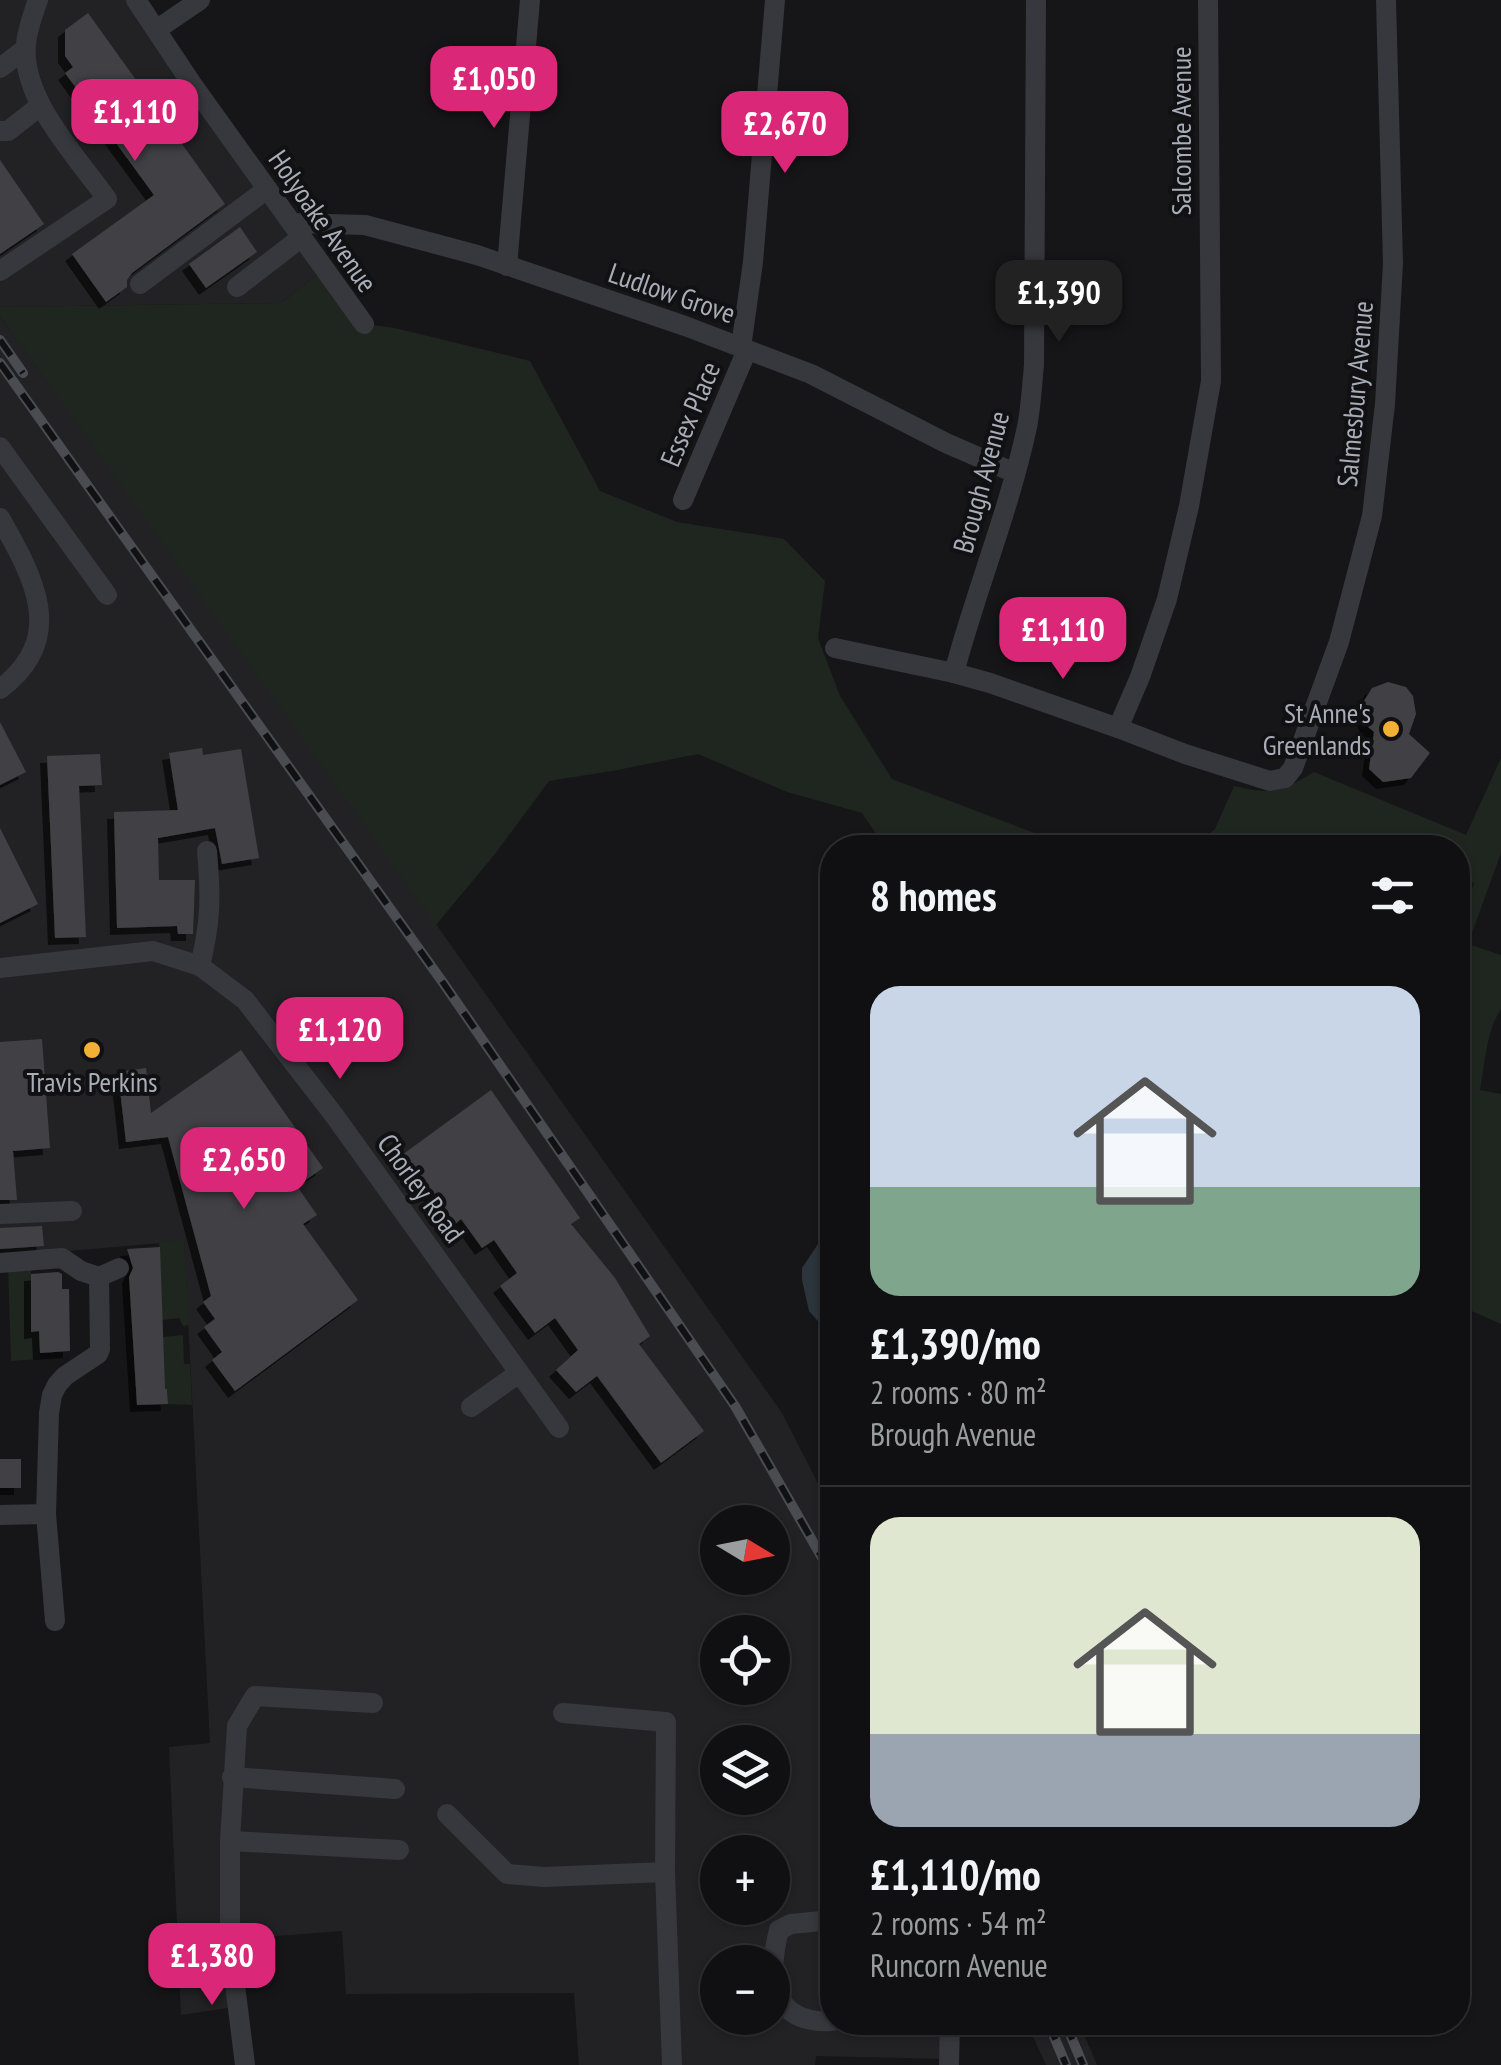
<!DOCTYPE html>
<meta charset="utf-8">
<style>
body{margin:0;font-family:"PT Sans Narrow",sans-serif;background:#19191b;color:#f1f3f6;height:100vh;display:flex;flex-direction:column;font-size:38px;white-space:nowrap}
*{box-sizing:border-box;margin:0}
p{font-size:32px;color:#9c9d9f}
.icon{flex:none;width:55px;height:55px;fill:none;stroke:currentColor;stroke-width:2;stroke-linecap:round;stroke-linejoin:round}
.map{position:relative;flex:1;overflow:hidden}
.side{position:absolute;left:820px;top:835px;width:650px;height:1200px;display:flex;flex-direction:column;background:#101012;border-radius:40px;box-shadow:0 2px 8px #0004,0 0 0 2px #303032}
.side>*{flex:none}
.needle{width:65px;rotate:100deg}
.fabs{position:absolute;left:700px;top:1505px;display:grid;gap:20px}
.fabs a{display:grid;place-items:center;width:90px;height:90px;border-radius:50%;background:#101012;box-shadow:0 2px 8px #0004,0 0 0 2px #303032;font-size:50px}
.price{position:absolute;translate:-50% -85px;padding:0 22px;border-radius:20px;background:#db2777;color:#fff;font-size:32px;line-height:65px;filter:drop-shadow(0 2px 5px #0008)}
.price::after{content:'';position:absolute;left:50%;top:60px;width:30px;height:22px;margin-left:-15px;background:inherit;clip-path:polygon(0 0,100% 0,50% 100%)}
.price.current{background:#222;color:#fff}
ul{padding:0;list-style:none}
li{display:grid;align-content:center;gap:20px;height:530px;padding:0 50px}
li+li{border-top:2px solid #303032}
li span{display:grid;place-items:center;height:310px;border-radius:30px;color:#555}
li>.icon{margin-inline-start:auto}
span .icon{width:180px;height:180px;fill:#fffc;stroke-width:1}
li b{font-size:42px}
h2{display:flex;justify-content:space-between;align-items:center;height:120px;padding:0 50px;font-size:42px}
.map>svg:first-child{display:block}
</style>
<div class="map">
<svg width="1501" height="2065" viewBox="0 0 1501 2065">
<defs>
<filter id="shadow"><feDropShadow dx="-7" dy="7" stdDeviation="0" flood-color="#0009"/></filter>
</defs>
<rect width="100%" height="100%" fill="#161618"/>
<g fill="#222225" fill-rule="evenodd">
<polygon points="0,0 136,0 324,269 281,303 0,307"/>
<path d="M 0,316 L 225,626 L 782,1413 L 832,1511 L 832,2022 L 950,2023 L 949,2059 L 816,2056 L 815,2065 L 579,2065 L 574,1993 L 346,1994 L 342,1931 L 223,1940 L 228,2008 L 181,2015 L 169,1747 L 210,1743 L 184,1241 L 0,1257 ZM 718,1522 L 772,1522 L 772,1578 L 718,1578 ZM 718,1632 L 772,1632 L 772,1688 L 718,1688 ZM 718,1742 L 772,1742 L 772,1798 L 718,1798 ZM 718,1852 L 772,1852 L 772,1908 L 718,1908 ZM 718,1962 L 772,1962 L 772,2018 L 718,2018 Z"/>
<polygon points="1027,2023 1079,2023 1097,2065 1046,2065"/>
</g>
<g fill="#1e261f">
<polygon points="324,269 364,324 395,328 530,361 600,491 677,522 784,539 825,581 818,638 840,696 892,779 1071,847 885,847 862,813 787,792 698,754 612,771 549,781 495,854 436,925 0,316 0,307 281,303"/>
<path d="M 1501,758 L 1501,853 L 1468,944 L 1501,955 L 1501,1009 C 1486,1031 1485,1064 1480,1090 L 1501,1094 L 1501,1324 L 1458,1305 L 1458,928 L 1474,883 L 1458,880 L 1458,848 L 1192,848 L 1215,829 L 1234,786 C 1272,795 1280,792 1314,772 L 1466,835 Z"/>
<polygon points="184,1240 189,1325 183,1326 179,1318 162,1320 159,1242"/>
<polygon points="31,1263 31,1292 39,1320 30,1321 30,1331 39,1331 40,1359 11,1361 8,1265"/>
<polygon points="183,1335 184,1364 190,1364 192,1405 168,1404 167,1389 158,1389 163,1337"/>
</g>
<polygon fill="#2c353c" points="832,1228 832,1337 809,1311 802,1280 802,1268 820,1241"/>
<g fill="#404145" filter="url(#shadow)">
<polygon points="88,13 225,204 132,273 127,280 127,287 106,302 72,254 154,195 65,73 73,67 65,56 65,30"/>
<polygon points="0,160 44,224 0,254"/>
<polygon points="240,227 257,252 206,288 189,264"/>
<polygon points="1388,682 1406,687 1413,696 1416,714 1409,734 1430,753 1411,778 1383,782 1369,769 1374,732 1367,726 1362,713 1362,704 1372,688"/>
<polygon points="0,722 26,772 0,785"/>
<polygon points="202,748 203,755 241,749 259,858 222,864 215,828 158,838 159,880 195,880 193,934 178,934 177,926 117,928 114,812 178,810 169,753"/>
<polygon points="100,754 102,785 79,786 86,937 55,938 47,756"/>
<polygon points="0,828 38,904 0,923"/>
<polygon points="42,1039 50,1148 13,1151 17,1200 0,1200 0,1042"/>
<polygon points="241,1050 323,1168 297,1186 317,1215 303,1224 358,1300 235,1391 212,1360 222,1352 204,1327 215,1319 203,1302 211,1296 168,1137 126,1142 118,1072 146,1068 151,1113"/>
<polygon points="491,1090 580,1218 571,1224 615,1278 650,1336 639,1344 704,1431 661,1463 597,1376 576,1392 556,1370 578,1350 555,1318 535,1333 500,1286 517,1273 494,1240 482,1248 461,1219 453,1226 402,1155"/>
<polygon points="42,1226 44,1246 0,1249 0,1228"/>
<polygon points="160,1247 165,1389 167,1389 168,1404 137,1405 129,1277 133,1268 127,1249"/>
<polygon points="58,1272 62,1274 62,1289 69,1289 70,1351 40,1353 39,1331 31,1332 31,1274"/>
<rect x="0" y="1459" width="21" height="29"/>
</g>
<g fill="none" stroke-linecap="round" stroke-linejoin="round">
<g stroke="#37383d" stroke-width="20">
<polyline points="136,0 192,84 364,324"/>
<polyline points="156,30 200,0"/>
<polyline points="0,68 25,49"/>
<polyline points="0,131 8,131 40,106"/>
<polyline points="292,223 365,225 477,255 685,326 811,374 946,443 1015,473"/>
<polyline points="507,266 530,0"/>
<path d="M 0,271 L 107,199 C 77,157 21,99 26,45 C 27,29 33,15 38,0"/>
<polyline points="140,284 267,189"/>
<polyline points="237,287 302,237"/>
<polyline points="741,347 753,262 775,0"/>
<polyline points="0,447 107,595"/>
<polyline points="683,500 747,350"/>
<path d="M 0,518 C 34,578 68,638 0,689"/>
<polyline points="835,648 954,673 990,683 1118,728 1185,754 1270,781 1285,778 1293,768 1339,642 1372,516 1385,404 1393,263 1386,0"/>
<path d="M 954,673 C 976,590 1009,511 1027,427 C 1031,407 1032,385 1034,365 L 1036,0"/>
<polyline points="1118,728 1140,677 1167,599 1189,506 1211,381 1208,0"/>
<path d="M 200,966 C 211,921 211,897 207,851"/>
<polyline points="0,968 153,951 200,966 245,1000 334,1115 559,1428"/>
<polyline points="0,1214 72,1211"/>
<polyline points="0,1263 62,1258 81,1271 99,1277 100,1349 98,1354 65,1376 57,1385 52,1395 49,1413 46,1514 55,1621"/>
<polyline points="99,1277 119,1268"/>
<polyline points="471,1407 519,1373"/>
<polyline points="0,1515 46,1514"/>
<polyline points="563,1713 666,1722 665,1872 672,2065"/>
<polyline points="232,1777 395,1789"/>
<polyline points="447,1814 507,1874 544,1877 665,1872"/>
<polyline points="230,1841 399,1850"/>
<path d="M 832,1920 L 791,1924 L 779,1930 C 767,1976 771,2025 832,2021"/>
<polyline points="245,2065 230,1945 230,1841 237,1726 255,1696 373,1703"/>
<polyline points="949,2065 950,2022"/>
</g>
<defs>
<g id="rail">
<polyline points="0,340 23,373"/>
<polyline points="0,363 444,984 735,1406 832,1575"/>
<polyline points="1048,2022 1066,2065"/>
<polyline points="1065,2022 1083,2065"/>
</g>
</defs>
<use href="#rail" stroke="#4a4c52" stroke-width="10"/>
<use href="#rail" stroke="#111113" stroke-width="6" stroke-dasharray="19" stroke-linecap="butt"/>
</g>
<g fill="#f2b134" stroke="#111113" stroke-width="4">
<circle cx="1391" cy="729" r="10"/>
<circle cx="92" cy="1050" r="10"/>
</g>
<g text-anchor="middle" stroke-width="8" stroke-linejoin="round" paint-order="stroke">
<g font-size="28" fill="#a8adb8" stroke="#111113">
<text transform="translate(1181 131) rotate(-90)" y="10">Salcombe Avenue</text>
<text transform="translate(323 221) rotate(55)" y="10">Holyoake Avenue</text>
<text transform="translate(672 293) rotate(19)" y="10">Ludlow Grove</text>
<text transform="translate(1355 394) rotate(-85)" y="10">Salmesbury Avenue</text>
<text transform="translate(690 414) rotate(-67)" y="10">Essex Place</text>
<text transform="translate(981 482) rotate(-75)" y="10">Brough Avenue</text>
<text transform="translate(421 1188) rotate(54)" y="10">Chorley Road</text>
</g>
<g font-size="28" fill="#a8adb8" stroke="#111113" text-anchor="end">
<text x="1371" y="723">St Anne's<tspan x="1371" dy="32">Greenlands</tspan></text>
<text x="92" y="1092" text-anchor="middle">Travis Perkins</text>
</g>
</g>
</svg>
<div class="fabs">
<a><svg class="needle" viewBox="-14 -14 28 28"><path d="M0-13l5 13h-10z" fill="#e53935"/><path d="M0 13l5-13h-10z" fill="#9c9d9f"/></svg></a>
<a><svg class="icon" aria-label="locate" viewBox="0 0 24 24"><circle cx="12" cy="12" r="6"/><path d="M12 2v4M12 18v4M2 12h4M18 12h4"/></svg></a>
<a><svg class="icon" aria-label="layers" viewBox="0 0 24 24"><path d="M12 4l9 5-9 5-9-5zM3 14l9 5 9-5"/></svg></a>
<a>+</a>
<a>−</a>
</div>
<b class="price" style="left:494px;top:131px">£1,050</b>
<b class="price" style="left:135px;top:164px">£1,110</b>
<b class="price" style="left:785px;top:176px">£2,670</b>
<b class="price current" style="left:1059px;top:345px">£1,390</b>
<b class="price" style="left:1063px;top:682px">£1,110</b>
<b class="price" style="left:340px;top:1082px">£1,120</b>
<b class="price" style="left:244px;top:1212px">£2,650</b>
<b class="price" style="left:212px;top:2008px">£1,380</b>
<section class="side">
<h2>8 homes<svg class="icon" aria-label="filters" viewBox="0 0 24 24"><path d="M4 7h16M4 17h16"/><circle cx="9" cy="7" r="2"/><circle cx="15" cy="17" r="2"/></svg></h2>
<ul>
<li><span style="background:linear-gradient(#c9d6e8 65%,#7fa58c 0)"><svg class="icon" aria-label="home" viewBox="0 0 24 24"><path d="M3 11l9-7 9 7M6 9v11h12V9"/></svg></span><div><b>£1,390/mo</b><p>2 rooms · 80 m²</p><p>Brough Avenue</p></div></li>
<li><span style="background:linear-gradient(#dfe7d0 70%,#9aa5b1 0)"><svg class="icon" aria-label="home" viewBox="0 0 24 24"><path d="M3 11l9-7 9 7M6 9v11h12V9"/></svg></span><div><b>£1,110/mo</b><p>2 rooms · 54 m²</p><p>Runcorn Avenue</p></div></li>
</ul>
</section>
</div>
